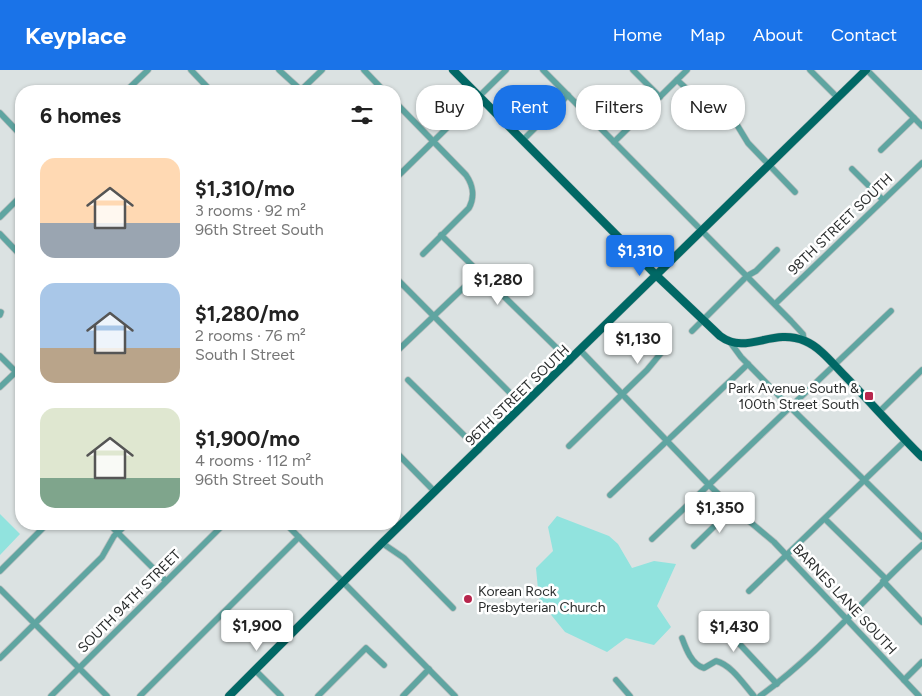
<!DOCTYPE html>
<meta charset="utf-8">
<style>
body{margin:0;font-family:Figtree,sans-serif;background:#f6f6f6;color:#222;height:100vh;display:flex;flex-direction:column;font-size:19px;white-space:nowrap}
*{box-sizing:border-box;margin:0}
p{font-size:16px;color:#767676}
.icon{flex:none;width:28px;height:28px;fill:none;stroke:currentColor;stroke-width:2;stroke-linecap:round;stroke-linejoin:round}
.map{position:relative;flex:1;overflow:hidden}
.drawer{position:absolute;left:15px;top:15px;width:386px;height:445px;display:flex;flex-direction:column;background:#fff;border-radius:20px;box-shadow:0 1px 4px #0004}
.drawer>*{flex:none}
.hud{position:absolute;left:416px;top:15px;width:430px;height:45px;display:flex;gap:10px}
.price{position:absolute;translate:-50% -42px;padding:0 11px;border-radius:5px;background:#fff;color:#222;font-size:16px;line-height:32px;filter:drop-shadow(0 1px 2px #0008)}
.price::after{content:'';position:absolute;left:50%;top:30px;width:15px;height:11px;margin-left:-8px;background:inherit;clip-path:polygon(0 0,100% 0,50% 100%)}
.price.selected{background:#1a73e8;color:#fff}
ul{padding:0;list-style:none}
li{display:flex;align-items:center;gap:15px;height:125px;padding:0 25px}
li span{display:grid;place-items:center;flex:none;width:140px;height:100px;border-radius:15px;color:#555}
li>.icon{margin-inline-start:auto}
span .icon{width:60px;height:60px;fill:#fffc;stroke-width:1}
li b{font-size:21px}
h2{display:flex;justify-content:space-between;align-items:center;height:60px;padding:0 25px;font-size:21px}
.chip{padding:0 18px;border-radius:20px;background:#fff;box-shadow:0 1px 4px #0004;font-size:18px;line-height:45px}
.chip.selected{background:#1a73e8;color:#fff}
header{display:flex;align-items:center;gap:30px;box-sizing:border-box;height:70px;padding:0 25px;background:#1a73e8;color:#fff}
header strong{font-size:24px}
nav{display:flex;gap:28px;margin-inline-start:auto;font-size:18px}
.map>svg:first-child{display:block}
</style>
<header>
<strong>Keyplace</strong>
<nav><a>Home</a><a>Map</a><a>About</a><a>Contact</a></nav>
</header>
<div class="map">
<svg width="922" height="626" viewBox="0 0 922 626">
<rect width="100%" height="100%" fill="#dbe2e2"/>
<g fill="#91e3de">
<polygon points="0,444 20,464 0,485"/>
<polygon points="557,446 609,466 618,474 632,498 654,491 676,494 657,536 671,557 654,575 626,568 607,582 565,562 539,530 536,498 553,481 548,457"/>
</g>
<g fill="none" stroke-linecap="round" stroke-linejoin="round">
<defs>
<g id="minor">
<polyline points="191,0 211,21"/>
<polyline points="279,0 301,20 322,0"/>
<polyline points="364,0 384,21"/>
<polyline points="543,0 791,251 803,264 804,271"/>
<polyline points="633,0 660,27"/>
<polyline points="810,0 838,28"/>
<polyline points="867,0 922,56"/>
<polyline points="677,10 686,18 724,40 734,50 748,73 795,122"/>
<polyline points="126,21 148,0"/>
<path d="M 395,32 L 466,105 C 473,115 475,127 469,138 L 423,184"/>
<polyline points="0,43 21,65"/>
<polyline points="523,70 568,25"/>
<polyline points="614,72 687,0"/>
<polyline points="881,80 914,48"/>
<polyline points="852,99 883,130"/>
<polyline points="395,109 506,0"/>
<polyline points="0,147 21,126"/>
<polyline points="0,164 21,186"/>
<polyline points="441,165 570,291"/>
<polyline points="395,207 523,336"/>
<polyline points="775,234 922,93"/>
<polyline points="0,245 1,242"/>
<polyline points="692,261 747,206 756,201 777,180"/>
<polyline points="730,272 741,287 790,337 922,467"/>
<polyline points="581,281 709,415 731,436 774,472 919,626"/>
<polyline points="395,283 479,203"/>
<polyline points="0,286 16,302"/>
<polyline points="408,310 479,380"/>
<polyline points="0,317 21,297"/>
<polyline points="879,342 922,300"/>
<polyline points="569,376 647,300 666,277"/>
<polyline points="395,381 435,422"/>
<polyline points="610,425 748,294"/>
<polyline points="825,449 886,509"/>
<polyline points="109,454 166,511"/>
<polyline points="286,454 455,626"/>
<polyline points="652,469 891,241"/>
<polyline points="382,473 404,488 453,538"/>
<polyline points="694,476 733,438"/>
<polyline points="0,501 47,454"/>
<polyline points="883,511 922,552"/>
<polyline points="0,519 107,626"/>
<polyline points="749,521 906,370"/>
<path d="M 743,551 C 735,556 732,558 733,567 L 777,614"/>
<path d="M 682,568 C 686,579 692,595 704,598 L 716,591 C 732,595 744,615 754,626"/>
<polyline points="0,588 102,487 114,466 127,454"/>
<polyline points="255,600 281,626"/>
<polyline points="616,610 630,626"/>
<polyline points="904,610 922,592"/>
<polyline points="51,626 224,454"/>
<polyline points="140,626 299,467"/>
<polyline points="318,626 366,578 384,595"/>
<polyline points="403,626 429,599"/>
<path d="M 760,626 C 820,583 868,524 922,475"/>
</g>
<g id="major">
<path d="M 453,0 L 657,206 L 720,266 C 747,286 772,257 805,271 C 820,277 833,294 845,306 C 871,333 896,361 922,387"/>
<polyline points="229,626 382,473 866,0"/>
</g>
</defs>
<use href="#minor" stroke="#b8bebe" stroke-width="7"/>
<use href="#major" stroke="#b8bebe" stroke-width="9"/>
<use href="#minor" stroke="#5fa5a1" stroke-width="5.5"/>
<use href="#major" stroke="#006865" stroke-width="8"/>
</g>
<g fill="#b7264d" stroke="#fff" stroke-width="2">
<rect x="864" y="321" width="10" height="10" rx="2.5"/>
<circle cx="468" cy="529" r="5"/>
</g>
<g text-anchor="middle" stroke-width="5" stroke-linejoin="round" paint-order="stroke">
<g font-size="14" fill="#2b2e2e" stroke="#fff">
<text transform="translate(840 154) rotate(-44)" y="5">98TH STREET SOUTH</text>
<text transform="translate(517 325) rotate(-44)" y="5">96TH STREET SOUTH</text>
<text transform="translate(845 529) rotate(47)" y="5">BARNES LANE SOUTH</text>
<text transform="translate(129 531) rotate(-45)" y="5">SOUTH 94TH STREET</text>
</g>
<g font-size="14" fill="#2b2e2e" stroke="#fff" text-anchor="end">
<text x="859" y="323">Park Avenue South &amp;<tspan x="859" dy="16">100th Street South</tspan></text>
<text x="478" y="526" text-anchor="start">Korean Rock<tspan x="478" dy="16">Presbyterian Church</tspan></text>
</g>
</g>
</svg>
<b class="price selected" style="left:640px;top:207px">$1,310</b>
<b class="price" style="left:498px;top:236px">$1,280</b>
<b class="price" style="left:638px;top:295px">$1,130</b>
<b class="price" style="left:720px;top:464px">$1,350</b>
<b class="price" style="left:257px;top:582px">$1,900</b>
<b class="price" style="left:734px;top:583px">$1,430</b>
<div class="hud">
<a class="chip">Buy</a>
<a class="chip selected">Rent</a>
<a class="chip">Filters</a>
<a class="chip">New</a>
</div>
<section class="drawer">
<h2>6 homes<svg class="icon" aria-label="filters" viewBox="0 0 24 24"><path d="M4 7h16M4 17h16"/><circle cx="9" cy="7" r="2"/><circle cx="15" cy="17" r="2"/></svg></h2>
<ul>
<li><span style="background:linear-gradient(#ffd9b3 65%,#9aa5b1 0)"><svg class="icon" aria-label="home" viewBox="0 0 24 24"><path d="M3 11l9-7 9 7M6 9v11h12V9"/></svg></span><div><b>$1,310/mo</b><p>3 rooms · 92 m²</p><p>96th Street South</p></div></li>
<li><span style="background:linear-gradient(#a9c7e8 65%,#b9a48a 0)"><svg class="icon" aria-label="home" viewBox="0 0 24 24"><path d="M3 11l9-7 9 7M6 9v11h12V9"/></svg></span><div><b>$1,280/mo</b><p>2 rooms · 76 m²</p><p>South I Street</p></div></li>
<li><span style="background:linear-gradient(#dfe7d0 70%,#7fa58c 0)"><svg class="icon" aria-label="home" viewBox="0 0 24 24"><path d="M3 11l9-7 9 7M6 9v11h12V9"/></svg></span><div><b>$1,900/mo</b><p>4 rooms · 112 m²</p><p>96th Street South</p></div></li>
</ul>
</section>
</div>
